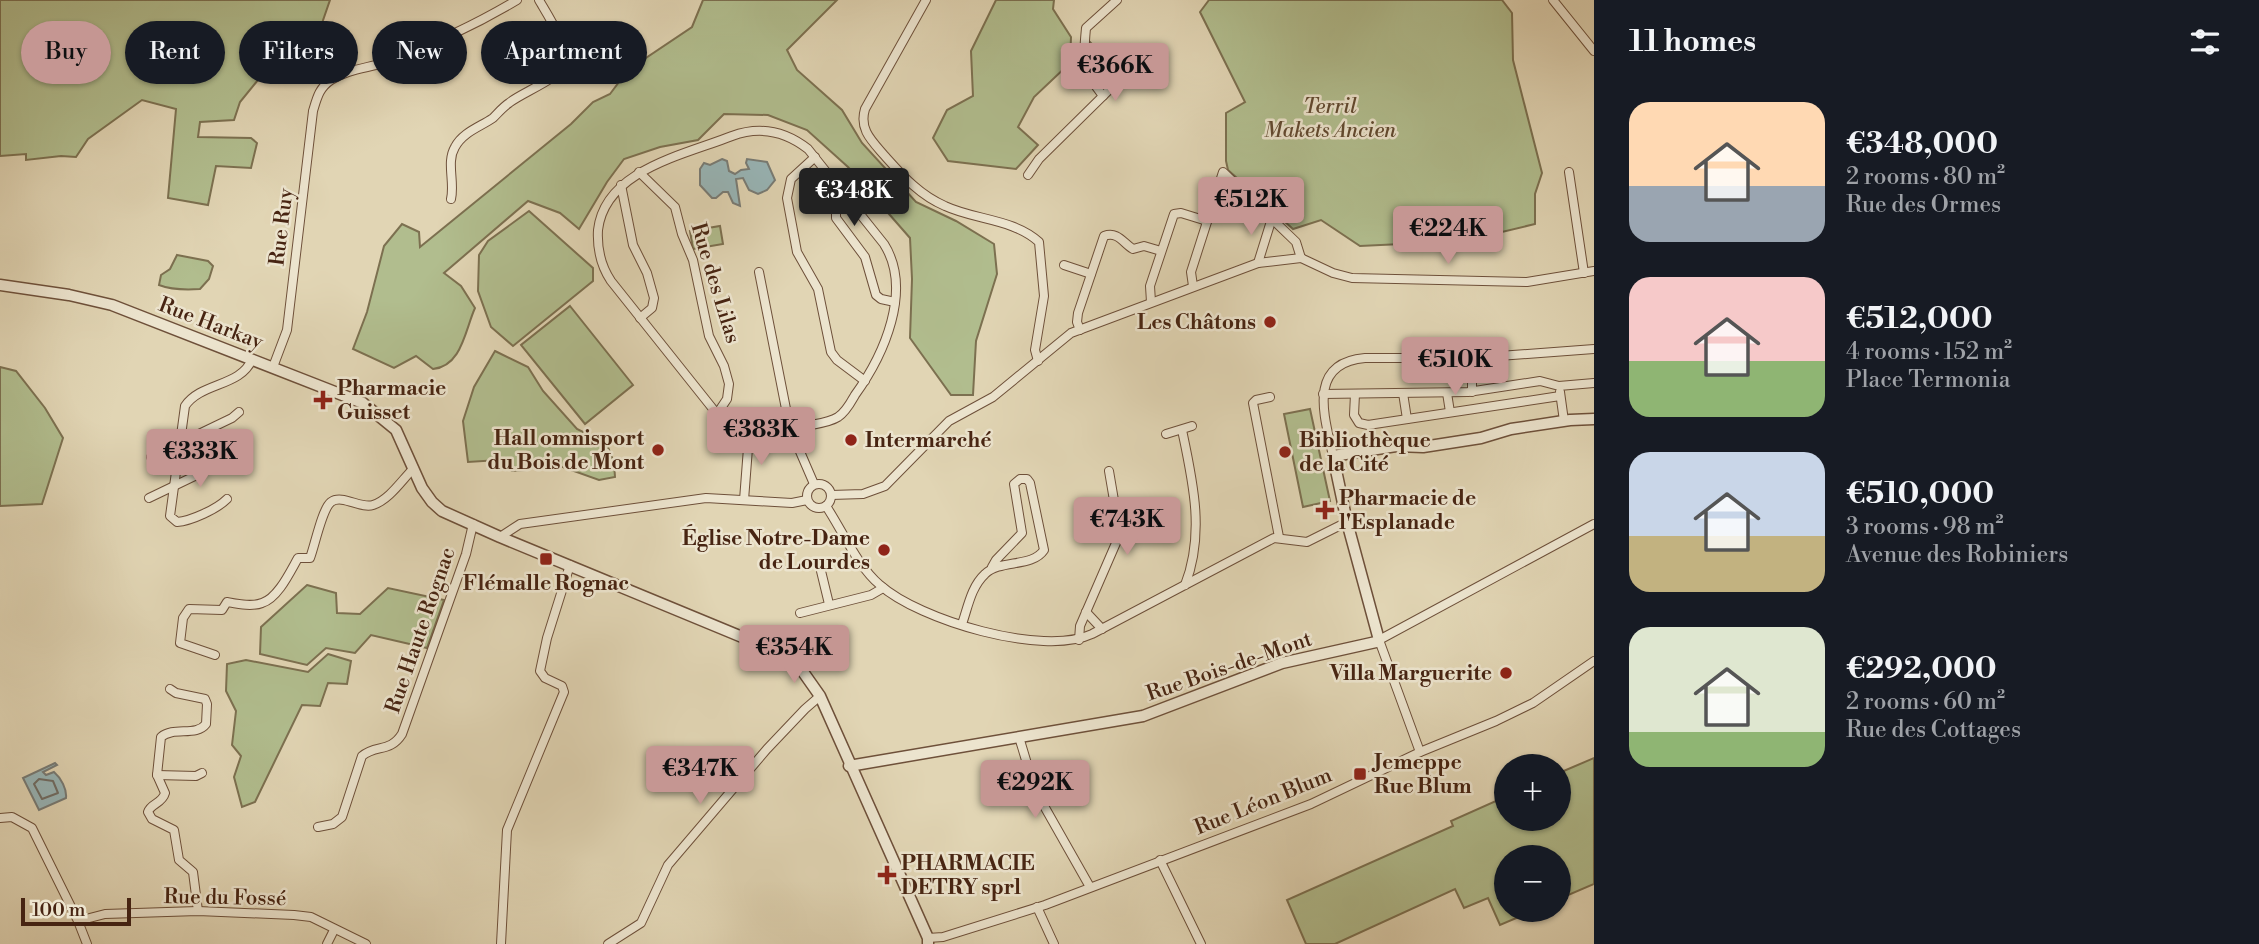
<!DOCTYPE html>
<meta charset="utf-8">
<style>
body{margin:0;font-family:"Libre Bodoni",serif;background:#20242c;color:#f1f3f6;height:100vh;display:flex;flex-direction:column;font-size:26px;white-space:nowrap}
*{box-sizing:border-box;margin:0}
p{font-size:23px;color:#9ea1a6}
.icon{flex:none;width:38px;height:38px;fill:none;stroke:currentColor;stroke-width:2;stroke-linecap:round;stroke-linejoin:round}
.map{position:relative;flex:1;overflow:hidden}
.drawer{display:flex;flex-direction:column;background:#171b24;width:665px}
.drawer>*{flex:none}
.hud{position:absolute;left:21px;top:21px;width:665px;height:63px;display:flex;gap:14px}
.tools{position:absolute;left:1494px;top:754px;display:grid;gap:14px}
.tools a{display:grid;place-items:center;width:77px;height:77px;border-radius:50%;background:#171b24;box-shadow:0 2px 5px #0004;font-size:35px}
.scale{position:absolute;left:21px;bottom:18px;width:110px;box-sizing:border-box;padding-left:7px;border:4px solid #472412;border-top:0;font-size:19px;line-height:24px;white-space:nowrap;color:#472412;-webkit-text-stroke:5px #ece4ce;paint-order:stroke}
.price{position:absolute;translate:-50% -60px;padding:0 16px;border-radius:7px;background:#c59692;color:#111;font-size:23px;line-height:46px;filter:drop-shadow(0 2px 4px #0008)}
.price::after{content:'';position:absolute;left:50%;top:42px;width:21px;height:16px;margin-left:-10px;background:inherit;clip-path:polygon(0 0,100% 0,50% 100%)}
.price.current{background:#222;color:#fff}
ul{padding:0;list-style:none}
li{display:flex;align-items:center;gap:21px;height:175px;padding:0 35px}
li span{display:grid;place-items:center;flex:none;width:196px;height:140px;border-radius:21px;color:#555}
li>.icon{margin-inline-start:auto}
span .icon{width:84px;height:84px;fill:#fffc;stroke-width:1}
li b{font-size:30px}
h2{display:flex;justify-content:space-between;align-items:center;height:84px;padding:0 35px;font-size:30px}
.pill{padding:0 24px;border-radius:32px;background:#171b24;box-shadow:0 2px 5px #0004;font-size:24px;line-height:63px}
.pill.current{background:#c59692;color:#111}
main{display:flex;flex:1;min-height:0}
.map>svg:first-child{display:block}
</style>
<main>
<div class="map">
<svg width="1594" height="944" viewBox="0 0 1594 944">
<rect width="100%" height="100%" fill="#e1d5b4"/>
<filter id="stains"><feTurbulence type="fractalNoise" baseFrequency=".00286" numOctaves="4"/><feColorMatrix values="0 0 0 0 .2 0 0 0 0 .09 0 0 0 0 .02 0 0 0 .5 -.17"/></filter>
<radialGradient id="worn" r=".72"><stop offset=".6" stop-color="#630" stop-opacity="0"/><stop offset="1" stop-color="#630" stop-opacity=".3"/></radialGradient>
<g fill="#b1bd8e" stroke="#7c7050" stroke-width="2">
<polygon points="0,0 330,0 320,29 311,78 299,81 294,77 289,56 275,59 240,102 234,120 200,122 198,137 251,138 257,143 251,168 216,166 208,205 168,198 176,109 142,100 88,139 76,157 61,156 26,160 26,154 0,156"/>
<path d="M 703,0 L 837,0 L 787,50 L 797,70 L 842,110 L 862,143 L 916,202 L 956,221 L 994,244 L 997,274 L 976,341 L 973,395 L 951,395 L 910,338 L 912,279 L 910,238 L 848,167 L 807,130 L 768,115 L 724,114 L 698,140 L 660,147 L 624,159 L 607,182 L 579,229 L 560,213 L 528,201 L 444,273 L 461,286 L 475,308 C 465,330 462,366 433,369 L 416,356 L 394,368 L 353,349 L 367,312 L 384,246 L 402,224 L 419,232 L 420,247 L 571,124 L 593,102 L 610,94 L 628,70 L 692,27 Z"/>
<polygon points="996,0 1054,0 1053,9 1071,37 1070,63 1034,97 1018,127 1038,145 1016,169 948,161 933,138 947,110 973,96 971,51"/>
<polygon points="1209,0 1502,0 1512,13 1513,60 1542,173 1535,194 1535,224 1464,241 1360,246 1321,220 1293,229 1228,170 1226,161 1226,113 1245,102 1200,12"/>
<path d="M 1088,40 L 1119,73 L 1102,88 C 1089,73 1089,59 1088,40 Z"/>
<polygon points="529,211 593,268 593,281 513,346 491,327 478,291 479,255 488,241"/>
<polygon points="720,226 723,244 693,249 690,231"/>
<path d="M 177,255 L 208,261 L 213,266 L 209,279 L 200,289 C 186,290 172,290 159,285 L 161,275 L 170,269 Z"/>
<polygon points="570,306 633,385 585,424 521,345"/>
<polygon points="495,351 528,367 543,391 577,429 603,442 608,447 614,463 615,477 599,480 546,461 526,470 512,471 499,460 468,462 463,421 474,387"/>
<polygon points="0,367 16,371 45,408 63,438 42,504 0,506"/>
<polygon points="1310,409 1330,501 1303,507 1284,414"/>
<polygon points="307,585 336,593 337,613 360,614 388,588 444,600 427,648 371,635 355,653 326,648 307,665 260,654 261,627"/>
<polygon points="328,654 351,661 347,684 328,683 320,706 302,705 255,802 242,807 234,777 241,756 232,745 236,711 226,691 227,664 246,660 308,672"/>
<polygon points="1594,758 1594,884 1559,899 1559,858 1507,858 1507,910 1535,910 1500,925 1488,898 1464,908 1455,889 1335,944 1306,944 1287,900 1453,826 1451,821 1507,796 1507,819 1559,819 1559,773"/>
</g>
<g fill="#98b6b8" stroke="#787c76" stroke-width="2">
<polygon points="722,159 727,161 729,171 735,174 741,170 749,169 746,163 747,159 767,162 775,180 767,190 758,194 749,190 743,178 736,179 740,206 733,203 728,192 723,192 716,198 712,198 700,185 700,169 704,163 710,165"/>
<path d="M 55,763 L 57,765 L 43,772 L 46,775 L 54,772 C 61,778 67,789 66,798 L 39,810 L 23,778 Z"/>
</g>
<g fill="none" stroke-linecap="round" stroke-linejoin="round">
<polygon stroke="#706d65" stroke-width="2" points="39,779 53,781 58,793 42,799 34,784"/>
<defs>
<g id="minor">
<path d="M 926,0 L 865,109 C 859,129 871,140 884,155 C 902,175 919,195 945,206 C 975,220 1014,219 1039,242 L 1044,296 L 1035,350 L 1038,361"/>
<polyline points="1553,0 1594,51"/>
<polyline points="1103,96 1121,78"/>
<polyline points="815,157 791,179 787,198 797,252 818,289 831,352 837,360 865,381"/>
<polyline points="639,172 675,207 682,234 693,260 709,336 724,366 729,384 727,399 717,414"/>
<polyline points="1569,172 1584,273"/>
<path d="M 1028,175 L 1039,159 L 1103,96 C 1082,69 1083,61 1086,28 L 1117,0"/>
<polyline points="621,185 633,245 647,273 654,298 652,308 640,318"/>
<polyline points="848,198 836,209 836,218 865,257 876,295 881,299 895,302"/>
<path d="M 451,199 C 455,182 446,162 455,147 C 463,132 480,127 493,118 C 498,113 503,107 509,103 C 521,93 561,78 565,64 C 569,47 547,14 539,0"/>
<polyline points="1301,258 1333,273 1352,278 1527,282 1594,271"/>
<polyline points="1258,263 1272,218"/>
<polyline points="1064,265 1091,274"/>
<polyline points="759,272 788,419"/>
<polyline points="1193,286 1191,272 1223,172 1296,242 1301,258"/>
<polyline points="1151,302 1150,286 1174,214 1181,213 1207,221"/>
<path d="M 1080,330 L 1077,322 L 1078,313 L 1104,236 C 1118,231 1123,243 1133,249 L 1144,246 L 1161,251"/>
<path d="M 273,367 L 287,330 L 313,111 C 317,98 319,88 331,80 C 349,68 372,68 392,60 C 436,43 477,24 517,0"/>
<polyline points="1472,371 1472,392"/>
<polyline points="1560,392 1564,421"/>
<polyline points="1403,393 1407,419"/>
<polyline points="1447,393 1450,412"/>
<polyline points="1323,394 1468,392 1540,381 1559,386 1594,383"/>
<polyline points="1355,394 1354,415 1359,423 1368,425 1560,396"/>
<polyline points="1270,397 1256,400 1253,403 1279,537"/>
<circle cx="791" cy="430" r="11"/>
<path d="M 1182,430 C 1193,482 1205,534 1185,585"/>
<polyline points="1166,434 1192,426"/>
<polyline points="795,440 814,484"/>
<path d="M 748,448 L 717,414 L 611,281 C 601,266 597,248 598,230 C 605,170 684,155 732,136 C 759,126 785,131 808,149 L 884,244 C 913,290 884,355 855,395 C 851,402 846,412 838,417 C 829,423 813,424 802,427"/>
<path d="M 1333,456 C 1325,418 1306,363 1365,358 L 1472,358 L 1594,349"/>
<polyline points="151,457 232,418 239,412"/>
<circle cx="819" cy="496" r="12"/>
<polyline points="831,495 863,494 885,486 949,421 993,397 1071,333 1258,263 1301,258"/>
<polyline points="149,498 226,461 233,455"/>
<path d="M 227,499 C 217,509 191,521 177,522 L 170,516 L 185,406 C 201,382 241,387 252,359"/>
<polyline points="744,500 748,448 780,435"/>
<path d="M 826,506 C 842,530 858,567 880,585 C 919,620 1043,657 1092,634 L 1274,538 L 1307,542 L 1347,522"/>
<polyline points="500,537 520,524 706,498 792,503 807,500"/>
<polyline points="821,571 829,604"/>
<polyline points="1086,612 1102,629"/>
<polyline points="800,613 871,595 883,588"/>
<path d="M 962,624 C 968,607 971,587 985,574 C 1000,559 1032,568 1044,550 L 1030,483 L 1027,479 L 1020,479 L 1014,484 L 1022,533 L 996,560 L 992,567"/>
<polyline points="1079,640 1080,626 1116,543 1117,518 1109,471"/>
<path d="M 215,655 L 180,643 L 183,618 L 189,609 L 222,610 L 227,602 C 238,604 252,607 262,603 C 278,598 290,572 298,558 L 310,558 C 315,545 322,509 331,502 C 342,494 361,509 373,505 C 389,500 402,480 413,469"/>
<path d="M 170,689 L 176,693 L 205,699 L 207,704 L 206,724 C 196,737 174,726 161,737 L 157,775 L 165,793 C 162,804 151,803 148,812 L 152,819 L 174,830 L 179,860 L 193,872 L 198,911"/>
<polyline points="1019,737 1035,790 1090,887"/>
<polyline points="1420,752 1379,640 1594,524"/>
<polyline points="157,775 196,776 202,773"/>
<polyline points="0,818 12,817 32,828 78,921 87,944"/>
<path d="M 318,827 L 333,824 L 342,817 L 362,756 C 376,744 390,753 402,734 L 466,554 L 473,524"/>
<polyline points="1160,860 1201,944"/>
<polyline points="1037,907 1054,944"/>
<polyline points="78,921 105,914 198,911 294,915 311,917 366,944"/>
<polyline points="928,938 943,937 1045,905 1311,804 1420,752 1496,721 1533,703 1594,661"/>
<polyline points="327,944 334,930"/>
<polyline points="501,944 507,830 564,692 562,686 545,678 540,671 547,638 570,565"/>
<polyline points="608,944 641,923 668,865 767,749 805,709 820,696"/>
</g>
<g id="tertiary">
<polyline points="0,285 69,295 112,305 363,403 396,430 422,488 432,502 442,511 500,537 776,651 801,669 820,696 928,938 928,944"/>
<polyline points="849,766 1143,716 1282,663 1376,642 1379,640 1347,522 1333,456 1396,446 1423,447 1481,438 1511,429 1570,420 1594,419"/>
</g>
</defs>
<use href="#minor" stroke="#6e503a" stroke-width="10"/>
<use href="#tertiary" stroke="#6e503a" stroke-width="13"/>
<use href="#minor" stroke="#ece4ce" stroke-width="8"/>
<use href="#tertiary" stroke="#ece4ce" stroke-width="10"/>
</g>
<g fill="#8f2418" stroke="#ece4ce" stroke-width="2.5">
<circle cx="1270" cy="322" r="7"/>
<path d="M319.5 389.5h7v7h7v7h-7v7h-7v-7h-7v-7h7z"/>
<circle cx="851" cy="440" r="7"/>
<circle cx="658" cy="450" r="7"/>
<circle cx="1285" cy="452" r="7"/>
<path d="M1321.5 499.5h7v7h7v7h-7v7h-7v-7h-7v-7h7z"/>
<circle cx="884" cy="550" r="7"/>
<rect x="539" y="552" width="14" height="14" rx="3.5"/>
<circle cx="1506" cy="673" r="7"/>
<rect x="1353" y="767" width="14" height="14" rx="3.5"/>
<path d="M883.5 864.5h7v7h7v7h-7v7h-7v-7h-7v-7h7z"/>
</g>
<g text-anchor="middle" stroke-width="5" stroke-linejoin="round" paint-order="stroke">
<g font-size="21" font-style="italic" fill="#624a31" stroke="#ece4ce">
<text x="1330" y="113">Terril<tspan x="1330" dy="24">Makets Ancien</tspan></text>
</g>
<g font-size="21" fill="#472412" stroke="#ece4ce">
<text transform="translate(281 227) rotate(-83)" y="7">Rue Ruy</text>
<text transform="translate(716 283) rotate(73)" y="7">Rue des Lilas</text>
<text transform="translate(211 323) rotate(21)" y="7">Rue Harkay</text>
<text transform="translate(420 630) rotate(-71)" y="7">Rue Haute Rognac</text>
<text transform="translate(1229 666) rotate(-19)" y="7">Rue Bois-de-Mont</text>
<text transform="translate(1263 801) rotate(-22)" y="7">Rue Léon Blum</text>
<text transform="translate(225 897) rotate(1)" y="7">Rue du Fossé</text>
</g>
<g font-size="21" font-weight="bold" fill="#472412" stroke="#ece4ce" text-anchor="start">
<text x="1256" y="329" text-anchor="end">Les Châtons</text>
<text x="337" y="395">Pharmacie<tspan x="337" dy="24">Guisset</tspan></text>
<text x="644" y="445" text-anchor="end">Hall omnisport<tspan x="644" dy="24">du Bois de Mont</tspan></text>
<text x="865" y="447">Intermarché</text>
<text x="1299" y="447">Bibliothèque<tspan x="1299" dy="24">de la Cité</tspan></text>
<text x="1339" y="505">Pharmacie de<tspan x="1339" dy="24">l'Esplanade</tspan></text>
<text x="870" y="545" text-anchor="end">Église Notre-Dame<tspan x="870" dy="24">de Lourdes</tspan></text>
<text x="546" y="590" text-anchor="middle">Flémalle Rognac</text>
<text x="1492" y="680" text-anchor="end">Villa Marguerite</text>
<text x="1374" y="769">Jemeppe<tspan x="1374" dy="24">Rue Blum</tspan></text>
<text x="901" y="870">PHARMACIE<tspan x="901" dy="24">DETRY sprl</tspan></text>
</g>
</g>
<rect width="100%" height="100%" filter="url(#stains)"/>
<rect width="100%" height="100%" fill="url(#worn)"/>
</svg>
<div class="tools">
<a>+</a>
<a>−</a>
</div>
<div class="scale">100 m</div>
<b class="price" style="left:1115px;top:103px">€366K</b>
<b class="price current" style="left:854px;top:228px">€348K</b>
<b class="price" style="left:1251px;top:237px">€512K</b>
<b class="price" style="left:1448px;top:266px">€224K</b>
<b class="price" style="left:1455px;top:397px">€510K</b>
<b class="price" style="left:761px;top:467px">€383K</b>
<b class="price" style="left:200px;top:489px">€333K</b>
<b class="price" style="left:1127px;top:557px">€743K</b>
<b class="price" style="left:794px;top:685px">€354K</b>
<b class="price" style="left:700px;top:806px">€347K</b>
<b class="price" style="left:1035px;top:820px">€292K</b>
<div class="hud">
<a class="pill current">Buy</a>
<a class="pill">Rent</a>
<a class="pill">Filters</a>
<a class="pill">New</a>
<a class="pill">Apartment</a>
</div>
</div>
<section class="drawer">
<h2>11 homes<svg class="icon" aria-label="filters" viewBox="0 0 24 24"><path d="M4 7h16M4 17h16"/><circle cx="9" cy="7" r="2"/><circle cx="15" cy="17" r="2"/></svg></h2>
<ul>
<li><span style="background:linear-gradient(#ffd9b3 60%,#9aa5b1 0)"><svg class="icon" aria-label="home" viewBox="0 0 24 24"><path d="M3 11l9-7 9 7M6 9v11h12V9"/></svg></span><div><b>€348,000</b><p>2 rooms · 80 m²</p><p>Rue des Ormes</p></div></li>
<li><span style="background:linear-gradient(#f6c9c9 60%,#8fb573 0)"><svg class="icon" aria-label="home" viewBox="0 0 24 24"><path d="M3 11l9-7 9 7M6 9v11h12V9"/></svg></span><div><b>€512,000</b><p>4 rooms · 152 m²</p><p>Place Termonia</p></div></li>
<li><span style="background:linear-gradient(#c9d6e8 60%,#c2b280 0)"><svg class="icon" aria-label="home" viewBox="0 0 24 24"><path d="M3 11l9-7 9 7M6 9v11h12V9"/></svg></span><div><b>€510,000</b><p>3 rooms · 98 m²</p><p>Avenue des Robiniers</p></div></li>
<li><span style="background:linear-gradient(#dfe7d0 75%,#8fb573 0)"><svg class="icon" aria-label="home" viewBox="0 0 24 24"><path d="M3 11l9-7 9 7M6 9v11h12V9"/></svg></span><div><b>€292,000</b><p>2 rooms · 60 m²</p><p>Rue des Cottages</p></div></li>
</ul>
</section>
</main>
